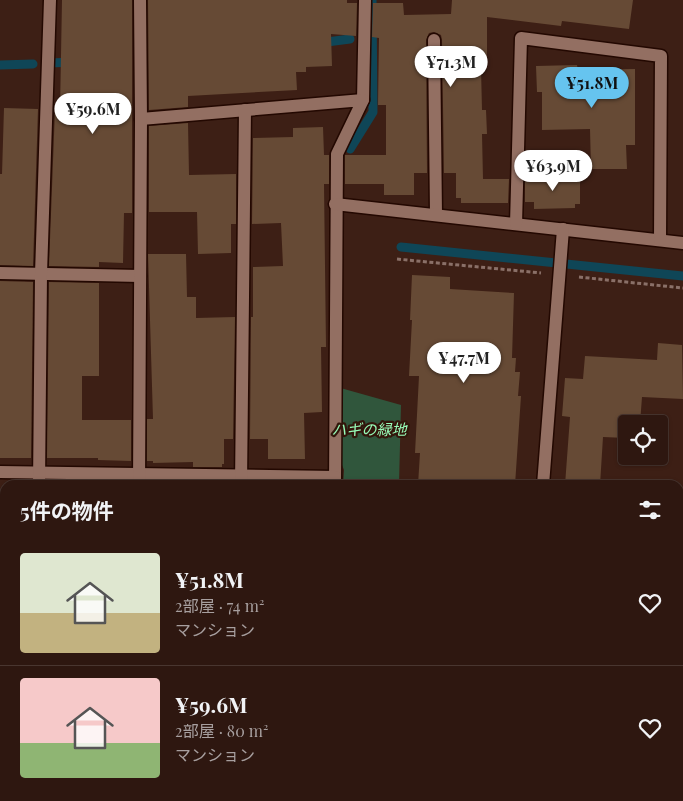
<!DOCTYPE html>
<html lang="ja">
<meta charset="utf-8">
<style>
body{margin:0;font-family:"Playfair Display","Noto Sans JP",serif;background:#3a241e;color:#f1f3f6;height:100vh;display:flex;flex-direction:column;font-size:19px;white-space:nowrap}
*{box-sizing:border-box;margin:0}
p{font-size:16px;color:#a79f9f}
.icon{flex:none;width:28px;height:28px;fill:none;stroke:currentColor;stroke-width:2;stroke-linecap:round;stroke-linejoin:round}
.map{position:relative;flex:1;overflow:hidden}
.drawer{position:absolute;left:0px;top:480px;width:684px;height:321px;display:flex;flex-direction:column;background:#2e1710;border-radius:15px 15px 0 0;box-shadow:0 1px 4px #0004,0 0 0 1px #493630}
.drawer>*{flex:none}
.tools{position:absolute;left:618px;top:415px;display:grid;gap:10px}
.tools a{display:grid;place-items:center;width:50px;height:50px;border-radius:5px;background:#2e1710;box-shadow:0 1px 4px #0004,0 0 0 1px #493630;font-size:25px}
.price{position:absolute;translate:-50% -42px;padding:0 11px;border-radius:18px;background:#fff;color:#222;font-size:16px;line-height:32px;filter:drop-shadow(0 1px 2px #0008)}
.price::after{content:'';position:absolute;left:50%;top:30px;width:15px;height:11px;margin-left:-8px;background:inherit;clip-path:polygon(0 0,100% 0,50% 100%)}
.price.on{background:#66c4ef;color:#111}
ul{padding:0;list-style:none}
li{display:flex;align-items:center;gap:15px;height:125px;padding:0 20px}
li+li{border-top:1px solid #493630}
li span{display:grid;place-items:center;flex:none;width:140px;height:100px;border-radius:5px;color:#555}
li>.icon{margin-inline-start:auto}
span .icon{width:60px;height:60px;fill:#fffc;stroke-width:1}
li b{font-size:21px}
h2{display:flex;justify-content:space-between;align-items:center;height:60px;padding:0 20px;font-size:21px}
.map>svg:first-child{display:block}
</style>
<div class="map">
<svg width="683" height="801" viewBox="0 0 683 801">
<rect width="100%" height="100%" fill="#3d1f15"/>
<polygon fill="#30563c" points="337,387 401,405 399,485 343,485 344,470 338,455"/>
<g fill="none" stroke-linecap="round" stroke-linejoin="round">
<g stroke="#0f4657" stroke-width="9">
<polyline points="319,43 350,39"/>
<polyline points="50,63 73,62"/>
<polyline points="0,65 33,64"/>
<polyline points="350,149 373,112 372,0"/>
<polyline points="401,247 683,276"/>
</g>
</g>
<g fill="#664a35">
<polygon points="62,0 132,0 132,213 124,213 123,263 99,262 99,267 49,266 55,109 60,110"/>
<polygon points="148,0 347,0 347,3 357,3 356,36 331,34 332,66 306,67 306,72 296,72 297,90 188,96 188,107 149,110"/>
<polygon points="452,0 633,0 629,29 562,21 561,26 487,17 487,68 481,68 482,110 486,110 487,134 482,134 483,179 509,179 508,203 461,203 461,198 456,198 456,173 444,173 442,40 441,35 434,32 429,33 426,40 427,173 414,173 414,195 384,195 384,184 345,184 345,155 386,155 386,105 378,105 379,38 372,37 373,3 403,3 404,15 451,14"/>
<polygon points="577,65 578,70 635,69 635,145 626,145 627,169 591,169 590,129 542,130 542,92 537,92 536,66"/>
<polygon points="4,108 38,109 33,266 0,265 0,174 2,174"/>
<polygon points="188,123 189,175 236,174 236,224 231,224 231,253 198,254 197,212 149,212 149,126"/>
<polygon points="323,127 324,155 329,155 329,184 324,184 326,347 321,347 322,412 304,413 305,459 268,459 268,439 250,439 251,317 253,317 253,267 283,266 281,223 252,224 253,138 293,137 293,128"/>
<polygon points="534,177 580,177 580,204 575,204 575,208 534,209 534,202 525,202 525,178"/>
<polygon points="148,254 186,254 187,297 196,297 196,318 235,317 233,439 224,439 224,464 222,464 222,467 193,467 193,462 153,463 153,461 147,461 147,419 153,419"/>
<polygon points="412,275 450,277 450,289 514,293 512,358 516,358 515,372 520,372 518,396 521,396 515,485 418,485 420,453 415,453 419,376 409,376 412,320 410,320"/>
<polygon points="0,281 33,282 31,458 0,458"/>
<polygon points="49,282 99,283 99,376 82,376 82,420 131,420 131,461 98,460 98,458 47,458"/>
<polygon points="658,343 682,345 683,399 642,397 640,424 626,424 626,438 603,437 600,485 565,485 570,417 562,416 565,378 583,379 585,356 657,360"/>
</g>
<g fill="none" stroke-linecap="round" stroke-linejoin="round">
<defs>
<g id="street">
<polyline points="434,40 436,215"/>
<polyline points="363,100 365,0"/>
<polyline points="141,119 363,100 337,154 335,485"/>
<polyline points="335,204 683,243"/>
<polyline points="516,224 521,38 661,56 660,240"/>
<polyline points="0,273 140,276"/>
<polyline points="0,472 335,477"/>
<polyline points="39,485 41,274 50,0"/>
<polyline points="139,485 141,119 140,0"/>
<polyline points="241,485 245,110"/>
<polyline points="543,485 563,229"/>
<polyline points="0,717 5,717"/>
<polyline points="332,796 332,801"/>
<polyline points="35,801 35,796"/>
<polyline points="133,801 133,796"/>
<polyline points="235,801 235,796"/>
<polyline points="519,801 519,796"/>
</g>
</defs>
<use href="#street" stroke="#230801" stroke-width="15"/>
<g stroke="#8a7068" stroke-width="3" stroke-dasharray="4 2.5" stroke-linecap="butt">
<polyline points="397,259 541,273"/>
<polyline points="579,277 683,288"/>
</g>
<use href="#street" stroke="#936f62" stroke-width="12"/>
</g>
<g text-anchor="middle" stroke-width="4.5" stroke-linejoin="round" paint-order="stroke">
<g font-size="15" font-style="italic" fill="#97fcb8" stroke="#32160b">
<text x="369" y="435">ハギの緑地</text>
</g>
</g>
</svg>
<div class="tools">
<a><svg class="icon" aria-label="locate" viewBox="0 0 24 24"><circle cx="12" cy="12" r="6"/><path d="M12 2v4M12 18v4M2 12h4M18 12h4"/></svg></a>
</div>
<b class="price" style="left:451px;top:88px">¥71.3M</b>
<b class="price on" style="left:592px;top:109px">¥51.8M</b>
<b class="price" style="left:93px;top:135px">¥59.6M</b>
<b class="price" style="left:553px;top:192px">¥63.9M</b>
<b class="price" style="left:464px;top:384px">¥47.7M</b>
<section class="drawer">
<h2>5件の物件<svg class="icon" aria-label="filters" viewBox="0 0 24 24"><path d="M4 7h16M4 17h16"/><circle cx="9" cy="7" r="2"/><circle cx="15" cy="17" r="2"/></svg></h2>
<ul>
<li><span style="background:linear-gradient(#dfe7d0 60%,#c2b280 0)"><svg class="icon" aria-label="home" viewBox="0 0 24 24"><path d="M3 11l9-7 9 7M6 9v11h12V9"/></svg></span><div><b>¥51.8M</b><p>2部屋 · 74 m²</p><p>マンション</p></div><svg class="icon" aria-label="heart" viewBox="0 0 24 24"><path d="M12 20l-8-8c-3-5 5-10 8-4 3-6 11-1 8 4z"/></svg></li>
<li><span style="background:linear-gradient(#f6c9c9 65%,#8fb573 0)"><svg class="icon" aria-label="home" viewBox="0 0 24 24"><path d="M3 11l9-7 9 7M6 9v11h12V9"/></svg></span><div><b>¥59.6M</b><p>2部屋 · 80 m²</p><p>マンション</p></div><svg class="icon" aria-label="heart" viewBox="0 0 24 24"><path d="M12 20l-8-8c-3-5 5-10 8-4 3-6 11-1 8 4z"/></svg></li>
</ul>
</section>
</div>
